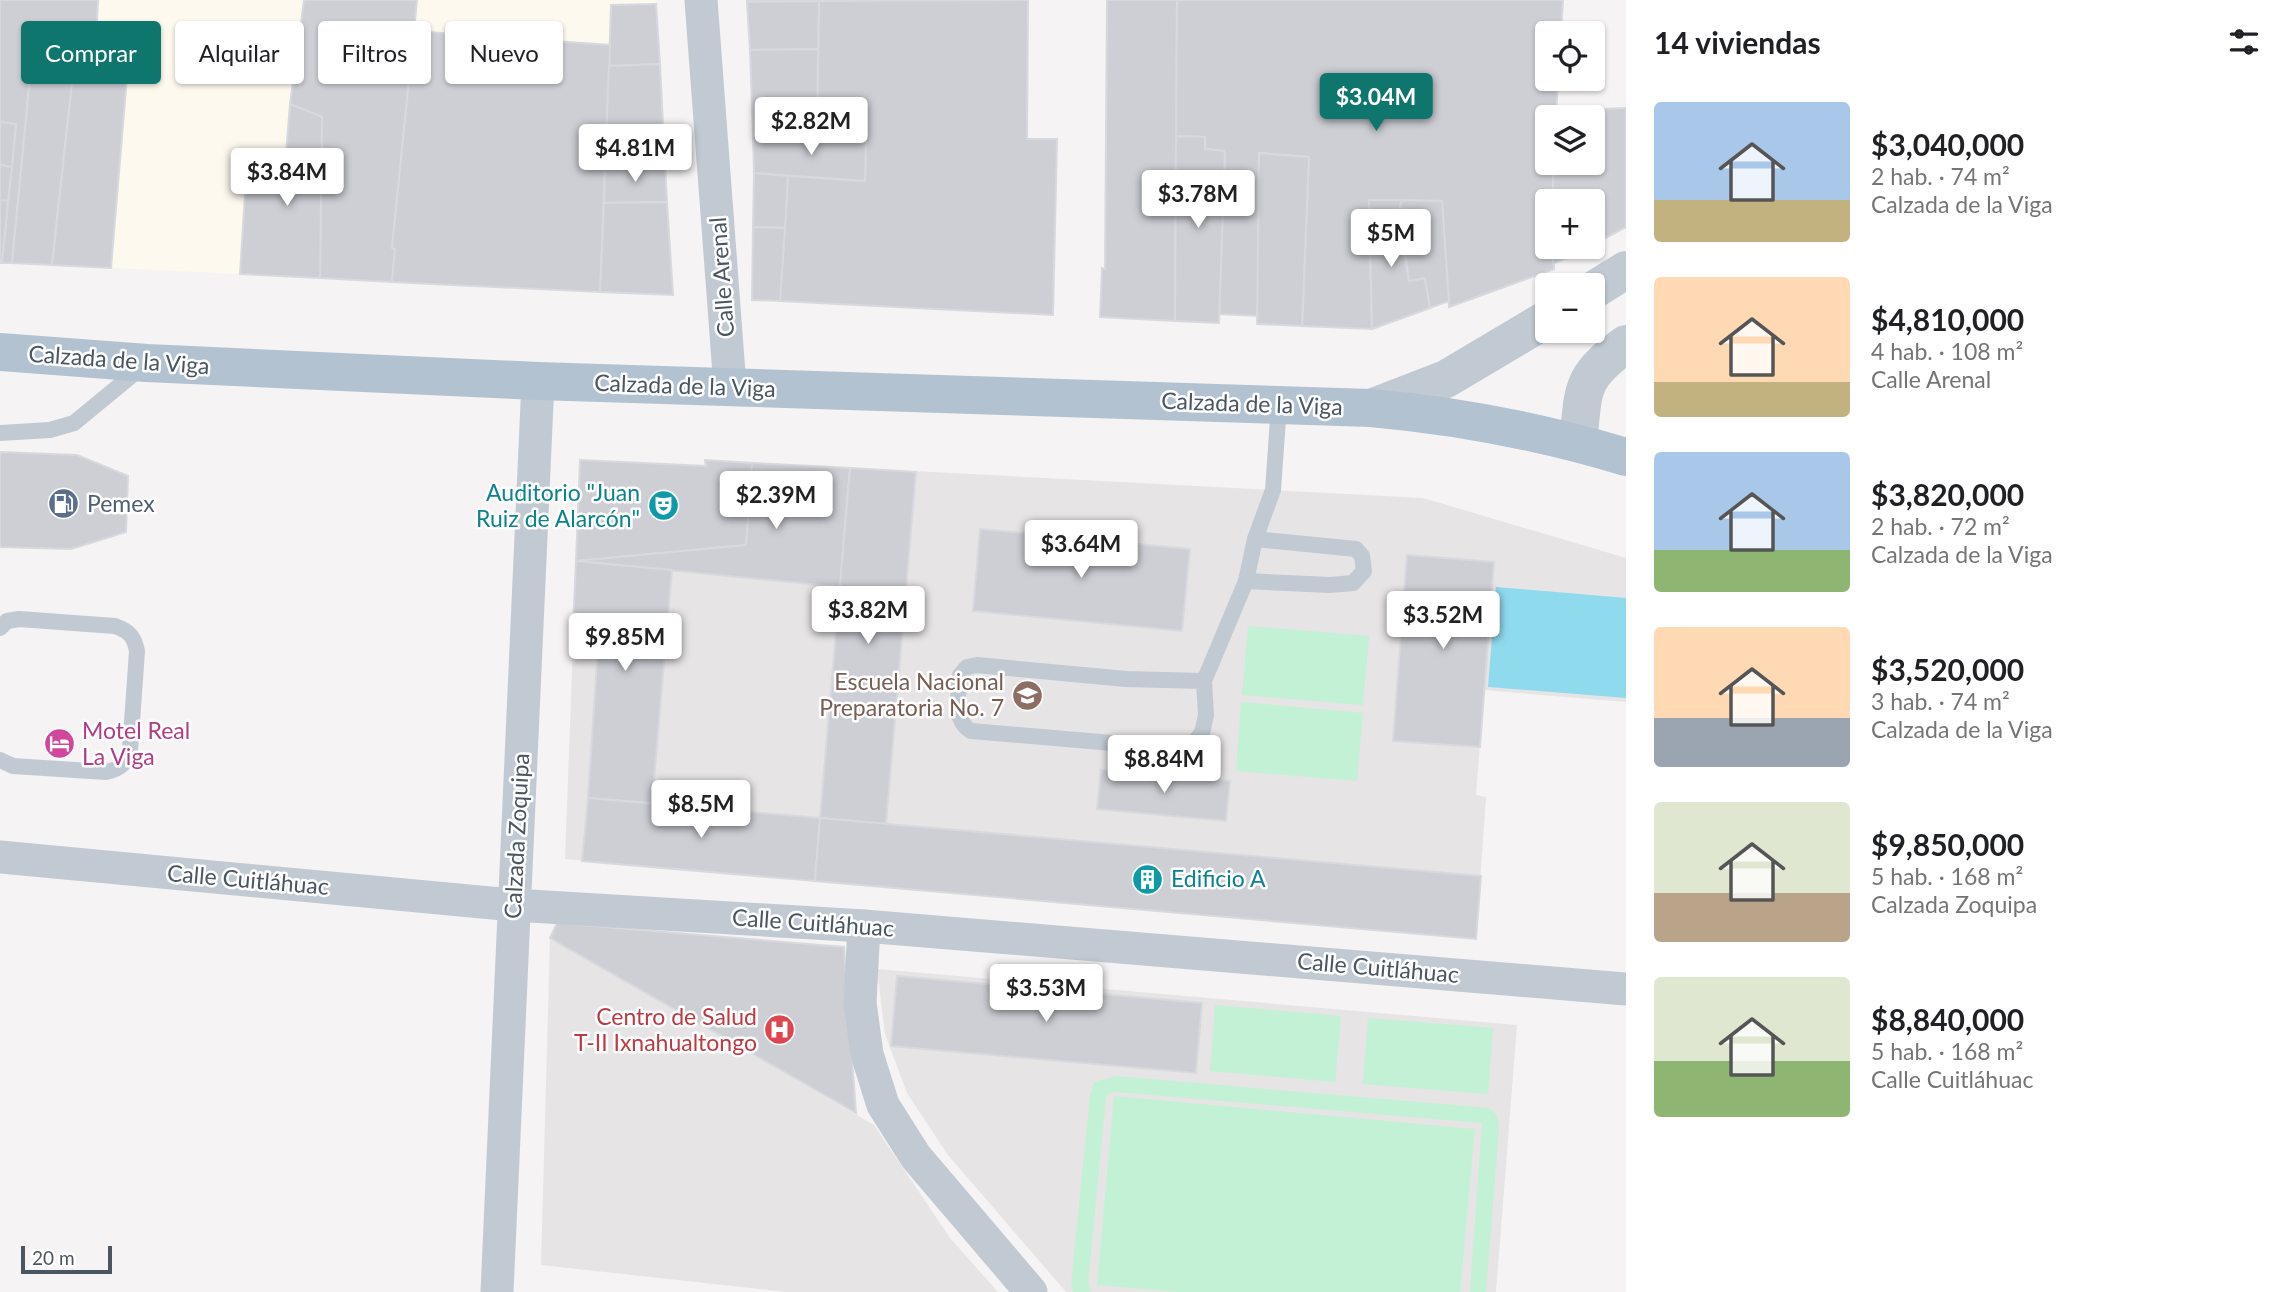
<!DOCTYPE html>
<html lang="es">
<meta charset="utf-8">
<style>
body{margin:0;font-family:Lato,sans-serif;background:#f2f2f2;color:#202124;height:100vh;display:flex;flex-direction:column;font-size:26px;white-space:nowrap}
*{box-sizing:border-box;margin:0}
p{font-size:23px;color:#757577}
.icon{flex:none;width:38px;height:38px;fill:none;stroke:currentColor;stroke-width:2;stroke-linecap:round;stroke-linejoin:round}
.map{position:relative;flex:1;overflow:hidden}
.details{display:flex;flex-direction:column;background:#fff;width:665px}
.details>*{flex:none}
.top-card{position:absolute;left:21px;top:21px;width:665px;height:63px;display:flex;gap:14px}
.controls{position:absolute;left:1535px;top:21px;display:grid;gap:14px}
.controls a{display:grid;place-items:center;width:70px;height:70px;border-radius:7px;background:#fff;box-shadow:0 2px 5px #0004;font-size:35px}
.scale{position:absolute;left:21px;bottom:18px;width:91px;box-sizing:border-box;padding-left:7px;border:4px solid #4a5661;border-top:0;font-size:19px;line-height:24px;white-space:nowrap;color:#4a5661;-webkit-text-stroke:5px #fff;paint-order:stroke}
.price{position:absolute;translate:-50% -60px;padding:0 16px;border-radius:7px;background:#fff;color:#222;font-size:23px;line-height:46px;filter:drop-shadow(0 2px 4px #0008)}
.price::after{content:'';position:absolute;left:50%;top:42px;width:21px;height:16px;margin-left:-10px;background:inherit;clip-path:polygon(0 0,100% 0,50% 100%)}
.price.current{background:#0f766e;color:#fff}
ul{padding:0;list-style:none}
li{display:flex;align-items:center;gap:21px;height:175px;padding:0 28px}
li span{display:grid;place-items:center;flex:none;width:196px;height:140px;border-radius:7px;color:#555}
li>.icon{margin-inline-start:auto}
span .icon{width:84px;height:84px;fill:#fffc;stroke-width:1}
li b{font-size:30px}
h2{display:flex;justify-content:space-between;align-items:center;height:84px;padding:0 28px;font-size:30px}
.tag{padding:0 24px;border-radius:7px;background:#fff;box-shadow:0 2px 5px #0004;font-size:24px;line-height:63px}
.tag.current{background:#0f766e;color:#fff}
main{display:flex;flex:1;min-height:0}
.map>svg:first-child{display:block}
</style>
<main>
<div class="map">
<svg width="1626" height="1292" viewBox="0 0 1626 1292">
<rect width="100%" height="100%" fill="#f5f3f3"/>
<g fill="#fdf9ef">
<polygon points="98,0 304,0 284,179 272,178 272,184 260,184 260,178 246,178 240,274 111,268 130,41 96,39"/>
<polygon points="417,0 656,0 656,4 611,5 610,45 414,31"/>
</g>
<g fill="#e6e4e5">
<polygon points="580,460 705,466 705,460 1423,498 1626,558 1626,702 1484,690 1476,795 1486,797 1476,939 565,859"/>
<polygon points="550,938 874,1125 950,1238 998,1292 786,1292 541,1265"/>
<polygon points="877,969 1517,1025 1496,1292 1066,1292 948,1155 907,1093 885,1034"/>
</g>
<g fill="#c3f1d5">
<polygon points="1248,626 1369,636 1363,705 1242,695"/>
<polygon points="1241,702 1363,713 1357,781 1236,771"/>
<polygon points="1215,1005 1341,1016 1335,1082 1210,1071"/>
<polygon points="1368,1018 1493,1028 1488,1094 1363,1084"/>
<polygon points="1116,1076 1489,1108 1497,1115 1499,1129 1486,1292 1470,1292 1482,1123 1116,1092 1108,1093 1106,1099 1088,1283 1090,1291 1094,1292 1073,1292 1071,1284 1090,1095 1094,1082"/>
<polygon points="1114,1096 1475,1129 1460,1292 1179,1292 1097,1285"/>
</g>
<polygon fill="#90daee" points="1496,587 1626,598 1626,698 1488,687"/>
<g fill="#cdcfd5" stroke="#d7d9de" stroke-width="2">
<polygon points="0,0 98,0 96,39 83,38 83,31 35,26 12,263 2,263 16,124 0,122"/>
<polygon points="304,0 417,0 392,248 395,249 392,282 320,278 322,117 290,104"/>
<polygon points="747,0 929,0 747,2"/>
<polygon points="1028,0 1027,139 1057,139 1053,315 780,301 788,176 865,181 866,138 817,138 819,1"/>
<polygon points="1107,0 1177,0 1175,321 1100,317 1102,268 1105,269"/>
<polygon points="1177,0 1563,0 1561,33 1547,33 1547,79 1558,79 1556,117 1547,117 1547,163 1553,163 1553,201 1547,201 1547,247 1553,247 1554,269 1449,307 1442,201 1369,200 1372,329 1302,326 1309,157 1259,153 1258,316 1219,314 1225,151 1205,149 1205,137 1176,136"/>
<polygon points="819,1 818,49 750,50 747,2"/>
<polygon points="656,4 660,64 609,66 611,5"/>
<polygon points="35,26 83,31 83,38 77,38 52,265 12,263"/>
<polygon points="414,31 610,45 600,292 392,282 395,249 392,248"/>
<polygon points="77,38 130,41 111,268 52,265"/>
<polygon points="818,49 817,138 753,135 750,50"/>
<polygon points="660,64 665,166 605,165 609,66"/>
<polygon points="290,104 322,117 320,278 240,274 246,177 260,178 260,184 272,184 272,178 284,179"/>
<polygon points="1626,108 1626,227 1592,245 1592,201 1553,201 1553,163 1592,163 1592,117 1556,117 1556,111"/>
<polygon points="0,122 16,124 12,167 0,165"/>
<polygon points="753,135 866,138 865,181 754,173"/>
<polygon points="1176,136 1205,137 1205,149 1225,151 1219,323 1175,321"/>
<polygon points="1259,153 1309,157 1302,326 1257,324"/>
<polygon points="0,165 12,167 8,201 0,200"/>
<polygon points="605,165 665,166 667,202 604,203"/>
<polygon points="754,173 788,176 785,228 753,227"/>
<polygon points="0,200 8,201 2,263 0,263"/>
<polygon points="1369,200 1401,200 1397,245 1405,253 1409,281 1425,278 1430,308 1372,329"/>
<polygon points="1401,200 1442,201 1449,301 1430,308 1425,278 1409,281 1405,253 1397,245"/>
<polygon points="667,202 673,295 600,292 604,203"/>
<polygon points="753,227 785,228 780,301 752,300"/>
<polygon points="1553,247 1589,247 1553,264"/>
<polygon points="0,452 77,455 128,476 126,532 71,549 0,547"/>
<polygon points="580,460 706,466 705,460 752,463 746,545 576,561"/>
<polygon points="752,463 850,468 840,587 576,561 746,545"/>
<polygon points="850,468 916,472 886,824 820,818"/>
<polygon points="980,529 1190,549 1182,631 973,611"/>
<polygon points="1407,555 1494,562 1480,747 1393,741"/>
<polygon points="576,561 672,570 652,803 588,798 599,631 573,628"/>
<polygon points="573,628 599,631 598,648 573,645"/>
<polygon points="1101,770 1230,781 1226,821 1097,809"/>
<polygon points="588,798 820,818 815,881 582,861"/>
<polygon points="820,818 1481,876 1476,939 815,881"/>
<polygon points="557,923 844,947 856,1113 550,938"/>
<polygon points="897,976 1202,1003 1196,1073 891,1046"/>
</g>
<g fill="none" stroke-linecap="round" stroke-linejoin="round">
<g stroke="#c1cad2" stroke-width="16">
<polyline points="0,433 50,430 74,423 142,367"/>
<polyline points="1246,581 1330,585 1353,583 1364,571 1362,556 1356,549 1255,539"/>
<path d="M 0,628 L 7,621 L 19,619 L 115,626 C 129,631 134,636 137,651 L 130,750 C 126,764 120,769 106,772 L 13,766 L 0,760"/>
<path d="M 1204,681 L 1126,679 L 977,665 L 967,667 L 960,675 C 959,694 952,720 971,731 L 1171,748 L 1191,746 L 1202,733 L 1206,715 L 1204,681 L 1246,581 L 1255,539 L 1273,490 L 1279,405"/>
</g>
<g stroke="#c1cad2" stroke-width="33">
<polyline points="701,0 730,387"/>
<polyline points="0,857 513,905 864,926 1626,989"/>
<polyline points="864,926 860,1003 867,1054 883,1105 916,1157 1031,1292"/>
<polyline points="497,1292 538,381"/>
</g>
<g stroke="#c1cad2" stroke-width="38">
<polyline points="1592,291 1626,270"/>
<polyline points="1371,408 1446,379 1547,319"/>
<path d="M 1578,443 C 1584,388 1579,378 1626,344"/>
</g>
<path stroke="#b3c2d1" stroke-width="38" d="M 0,352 L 147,363 L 538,381 L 1371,408 C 1460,416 1540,431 1626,457"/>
</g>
<defs>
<symbol id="fuel-disc" viewBox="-11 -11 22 22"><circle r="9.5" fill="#5c6f8a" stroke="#fff"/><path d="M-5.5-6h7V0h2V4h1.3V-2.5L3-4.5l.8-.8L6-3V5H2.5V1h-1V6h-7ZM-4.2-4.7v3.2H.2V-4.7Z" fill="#fff"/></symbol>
<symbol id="theatre-disc" viewBox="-11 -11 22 22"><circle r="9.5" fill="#0f9aa8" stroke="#fff"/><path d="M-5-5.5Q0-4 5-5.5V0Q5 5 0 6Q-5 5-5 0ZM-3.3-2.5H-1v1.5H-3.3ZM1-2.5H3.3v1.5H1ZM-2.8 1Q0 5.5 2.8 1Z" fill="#fff"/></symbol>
<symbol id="school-disc" viewBox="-11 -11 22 22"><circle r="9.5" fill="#8d6e63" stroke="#fff"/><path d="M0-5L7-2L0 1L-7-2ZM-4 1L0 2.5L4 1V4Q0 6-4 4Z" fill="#fff"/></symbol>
<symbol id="hotel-disc" viewBox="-11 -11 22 22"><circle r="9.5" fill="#d1479c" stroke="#fff"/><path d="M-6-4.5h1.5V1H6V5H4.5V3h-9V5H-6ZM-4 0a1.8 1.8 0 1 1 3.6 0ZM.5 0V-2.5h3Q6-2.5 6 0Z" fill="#fff"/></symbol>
<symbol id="building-disc" viewBox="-11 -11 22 22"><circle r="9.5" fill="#0f9aa8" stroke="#fff"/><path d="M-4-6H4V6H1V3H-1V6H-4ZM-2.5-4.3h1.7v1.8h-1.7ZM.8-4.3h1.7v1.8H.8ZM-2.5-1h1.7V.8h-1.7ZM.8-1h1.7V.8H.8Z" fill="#fff"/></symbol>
<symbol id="hospital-disc" viewBox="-11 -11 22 22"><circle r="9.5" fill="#e0444e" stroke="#fff"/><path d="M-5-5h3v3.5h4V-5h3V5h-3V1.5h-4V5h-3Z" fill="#fff"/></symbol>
</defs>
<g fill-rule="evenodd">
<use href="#fuel-disc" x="46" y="486" width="35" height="35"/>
<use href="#theatre-disc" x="646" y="488" width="35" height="35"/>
<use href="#school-disc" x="1010" y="678" width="35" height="35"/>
<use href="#hotel-disc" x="42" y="726" width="35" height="35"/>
<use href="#building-disc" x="1130" y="862" width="35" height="35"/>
<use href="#hospital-disc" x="762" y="1012" width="35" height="35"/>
</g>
<g text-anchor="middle" stroke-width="5" stroke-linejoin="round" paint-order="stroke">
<g font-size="23" fill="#4a5661" stroke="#fff">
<text transform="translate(722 277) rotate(-94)" y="8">Calle Arenal</text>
<text transform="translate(119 360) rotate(4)" y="8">Calzada de la Viga</text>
<text transform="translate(685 386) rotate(2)" y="8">Calzada de la Viga</text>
<text transform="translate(1252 404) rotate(2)" y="8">Calzada de la Viga</text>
<text transform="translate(517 836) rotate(-87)" y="8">Calzada Zoquipa</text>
<text transform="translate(248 880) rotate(5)" y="8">Calle Cuitláhuac</text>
<text transform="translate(813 923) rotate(4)" y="8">Calle Cuitláhuac</text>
<text transform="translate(1378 968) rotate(5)" y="8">Calle Cuitláhuac</text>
</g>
<g font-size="23" fill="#0d838f" stroke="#fff" text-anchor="end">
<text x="640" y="501">Auditorio "Juan<tspan x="640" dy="26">Ruiz de Alarcón"</tspan></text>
<text x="1171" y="887" text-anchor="start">Edificio A</text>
</g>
<g font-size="23" fill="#4e5e75" stroke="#fff" text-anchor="start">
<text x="87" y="512">Pemex</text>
</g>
<g font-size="23" fill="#785e54" stroke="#fff" text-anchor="end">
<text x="1004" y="690">Escuela Nacional<tspan x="1004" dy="26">Preparatoria No. 7</tspan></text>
</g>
<g font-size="23" fill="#b23c85" stroke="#fff" text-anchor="start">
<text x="82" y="739">Motel Real<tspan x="82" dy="26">La Viga</tspan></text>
</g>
<g font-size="23" fill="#be3a42" stroke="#fff" text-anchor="end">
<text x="757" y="1025">Centro de Salud<tspan x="757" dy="26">T-II Ixnahualtongo</tspan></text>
</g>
</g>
</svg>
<div class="controls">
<a><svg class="icon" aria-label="locate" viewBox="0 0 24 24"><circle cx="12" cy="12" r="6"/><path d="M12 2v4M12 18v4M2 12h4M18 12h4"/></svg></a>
<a><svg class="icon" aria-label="layers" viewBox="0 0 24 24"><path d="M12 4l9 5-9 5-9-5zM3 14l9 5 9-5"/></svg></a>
<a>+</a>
<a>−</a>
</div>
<div class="scale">20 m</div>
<b class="price current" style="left:1376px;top:133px">$3.04M</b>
<b class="price" style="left:811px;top:157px">$2.82M</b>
<b class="price" style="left:635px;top:184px">$4.81M</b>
<b class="price" style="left:287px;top:208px">$3.84M</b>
<b class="price" style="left:1198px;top:230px">$3.78M</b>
<b class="price" style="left:1391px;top:269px">$5M</b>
<b class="price" style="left:776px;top:531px">$2.39M</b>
<b class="price" style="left:1081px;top:580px">$3.64M</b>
<b class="price" style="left:868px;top:646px">$3.82M</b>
<b class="price" style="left:1443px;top:651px">$3.52M</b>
<b class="price" style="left:625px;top:673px">$9.85M</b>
<b class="price" style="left:1164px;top:795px">$8.84M</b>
<b class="price" style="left:701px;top:840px">$8.5M</b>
<b class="price" style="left:1046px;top:1024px">$3.53M</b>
<div class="top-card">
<a class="tag current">Comprar</a>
<a class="tag">Alquilar</a>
<a class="tag">Filtros</a>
<a class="tag">Nuevo</a>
</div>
</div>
<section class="details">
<h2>14 viviendas<svg class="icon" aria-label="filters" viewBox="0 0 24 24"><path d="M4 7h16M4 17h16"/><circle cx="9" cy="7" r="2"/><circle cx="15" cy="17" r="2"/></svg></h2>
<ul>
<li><span style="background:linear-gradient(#a9c7e8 70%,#c2b280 0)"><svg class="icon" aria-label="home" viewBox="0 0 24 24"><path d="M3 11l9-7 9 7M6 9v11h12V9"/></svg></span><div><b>$3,040,000</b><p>2 hab. · 74 m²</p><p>Calzada de la Viga</p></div></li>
<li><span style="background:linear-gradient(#ffd9b3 75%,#c2b280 0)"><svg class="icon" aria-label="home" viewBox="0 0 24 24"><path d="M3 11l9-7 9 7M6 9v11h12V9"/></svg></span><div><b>$4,810,000</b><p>4 hab. · 108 m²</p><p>Calle Arenal</p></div></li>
<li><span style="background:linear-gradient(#a9c7e8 70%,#8fb573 0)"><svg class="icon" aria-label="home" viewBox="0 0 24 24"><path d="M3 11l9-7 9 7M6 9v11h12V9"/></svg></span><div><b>$3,820,000</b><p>2 hab. · 72 m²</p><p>Calzada de la Viga</p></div></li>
<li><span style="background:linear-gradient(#ffd9b3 65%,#9aa5b1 0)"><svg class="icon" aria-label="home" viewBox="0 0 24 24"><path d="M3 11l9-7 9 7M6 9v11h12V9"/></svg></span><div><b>$3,520,000</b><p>3 hab. · 74 m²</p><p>Calzada de la Viga</p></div></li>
<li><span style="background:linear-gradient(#dfe7d0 65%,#b9a48a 0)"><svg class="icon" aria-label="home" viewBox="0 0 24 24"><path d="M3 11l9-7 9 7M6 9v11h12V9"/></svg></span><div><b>$9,850,000</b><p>5 hab. · 168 m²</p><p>Calzada Zoquipa</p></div></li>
<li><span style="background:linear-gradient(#dfe7d0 60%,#8fb573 0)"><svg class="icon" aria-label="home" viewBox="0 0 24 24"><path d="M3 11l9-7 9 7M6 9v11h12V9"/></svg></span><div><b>$8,840,000</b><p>5 hab. · 168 m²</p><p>Calle Cuitláhuac</p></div></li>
</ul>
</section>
</main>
